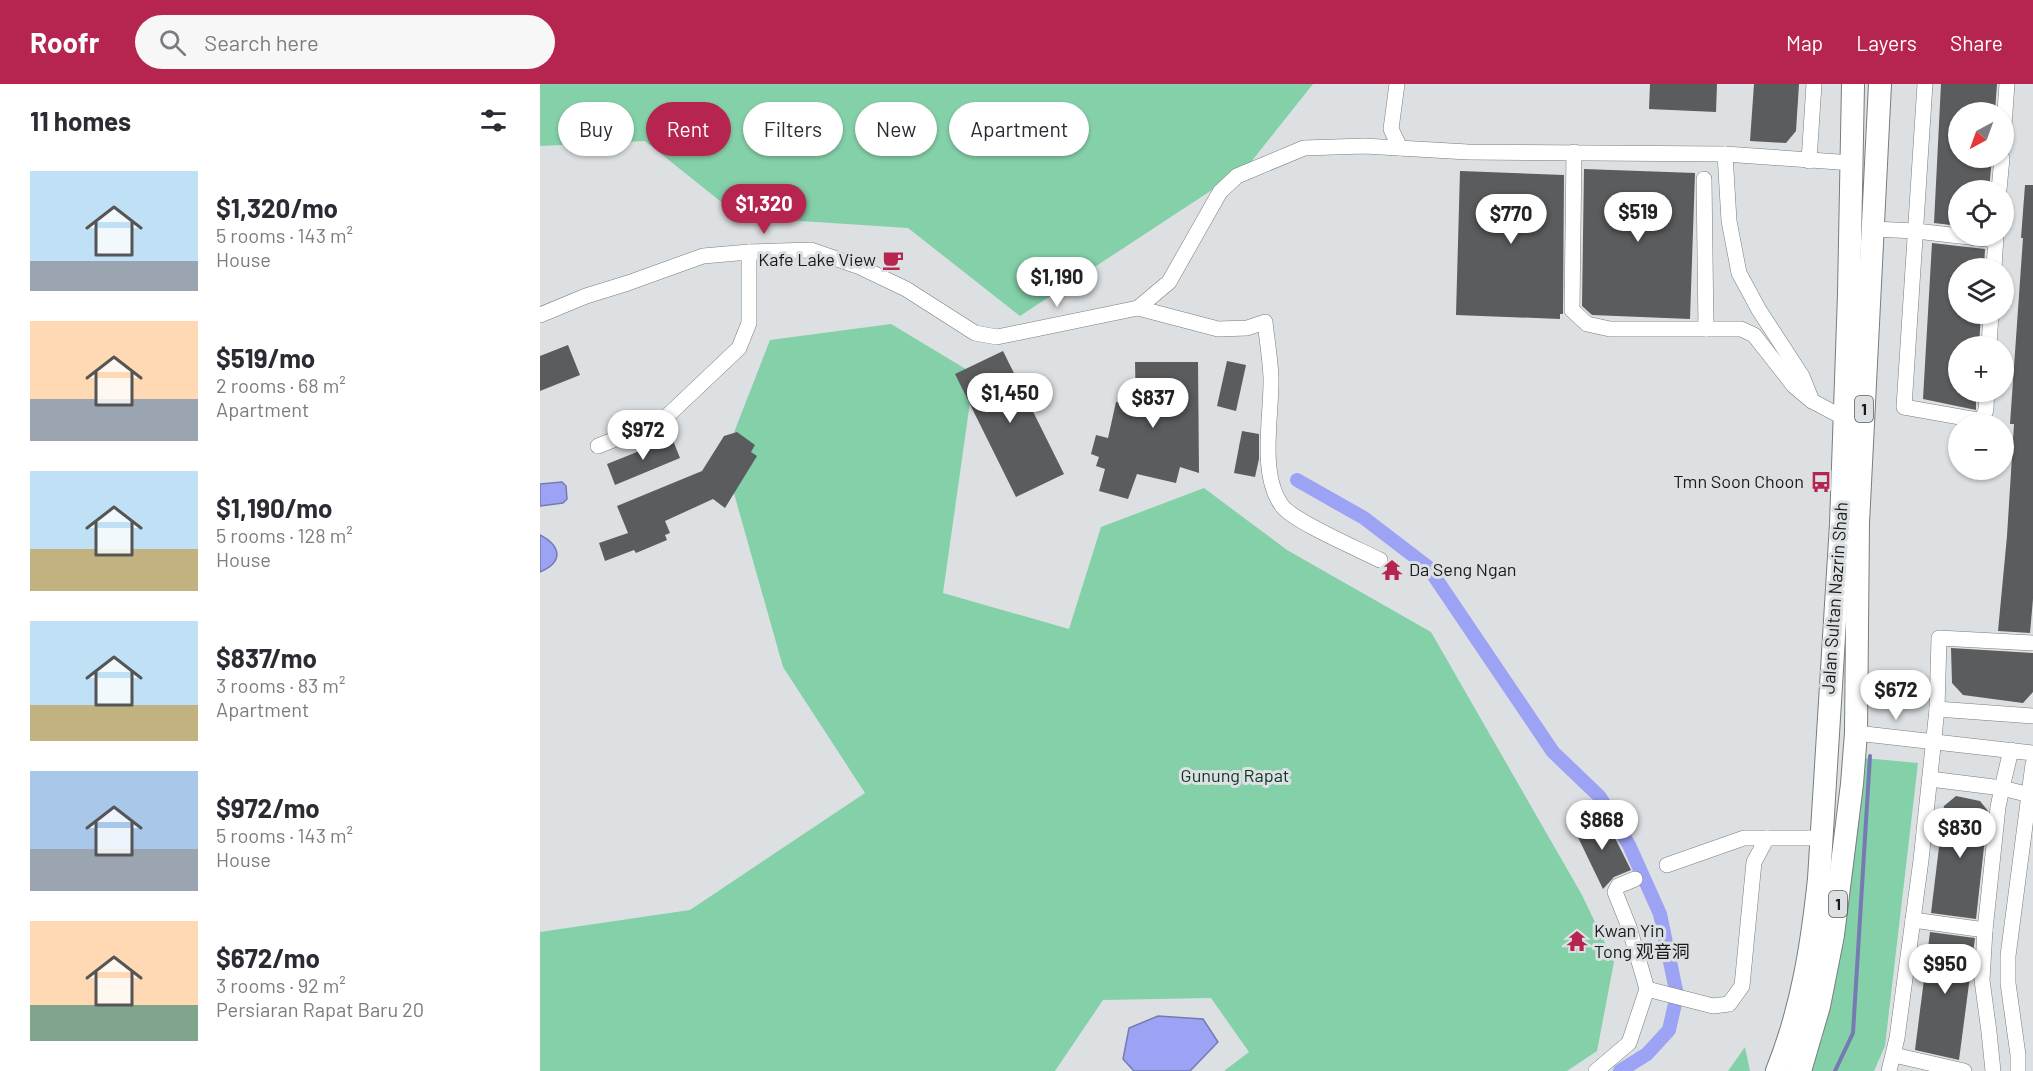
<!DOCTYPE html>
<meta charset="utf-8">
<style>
body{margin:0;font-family:Barlow,"Noto Sans SC",sans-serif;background:#f7f7f7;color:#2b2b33;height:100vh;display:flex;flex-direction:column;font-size:22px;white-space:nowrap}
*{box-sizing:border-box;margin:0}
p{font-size:20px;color:#7c7c81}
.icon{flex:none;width:33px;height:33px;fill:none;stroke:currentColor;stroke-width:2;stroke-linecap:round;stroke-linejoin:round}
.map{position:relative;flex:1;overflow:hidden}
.details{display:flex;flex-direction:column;background:#fff;width:540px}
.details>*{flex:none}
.hud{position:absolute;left:18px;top:18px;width:570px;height:54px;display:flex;gap:12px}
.needle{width:39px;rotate:221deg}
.tools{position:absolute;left:1408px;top:18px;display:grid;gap:12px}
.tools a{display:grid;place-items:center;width:66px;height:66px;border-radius:50%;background:#fff;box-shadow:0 2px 4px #0004;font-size:30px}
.price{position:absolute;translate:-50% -51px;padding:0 14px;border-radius:21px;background:#fff;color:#222;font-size:20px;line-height:39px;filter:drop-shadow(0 2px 3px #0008)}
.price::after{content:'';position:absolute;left:50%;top:36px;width:18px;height:14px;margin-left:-9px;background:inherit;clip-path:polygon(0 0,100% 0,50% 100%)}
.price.selected{background:#b52550;color:#fff}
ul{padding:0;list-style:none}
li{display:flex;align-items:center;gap:18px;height:150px;padding:0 30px}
li span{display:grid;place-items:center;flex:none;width:168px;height:120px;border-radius:0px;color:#555}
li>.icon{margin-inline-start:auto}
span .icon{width:72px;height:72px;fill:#fffc;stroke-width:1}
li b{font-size:26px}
h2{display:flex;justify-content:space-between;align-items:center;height:72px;padding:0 30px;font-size:26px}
.pill{padding:0 21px;border-radius:27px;background:#fff;box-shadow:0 2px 4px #0004;font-size:21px;line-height:54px}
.pill.selected{background:#b52550;color:#fff}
header{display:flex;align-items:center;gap:36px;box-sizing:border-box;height:84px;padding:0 30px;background:#b52550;color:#fff}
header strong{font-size:28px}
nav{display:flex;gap:33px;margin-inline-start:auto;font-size:21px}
.search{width:420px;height:54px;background:#f7f7f7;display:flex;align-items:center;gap:15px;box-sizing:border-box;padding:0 21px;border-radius:33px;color:#7c7c81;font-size:22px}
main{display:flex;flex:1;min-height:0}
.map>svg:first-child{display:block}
</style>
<header>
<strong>Roofr</strong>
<div class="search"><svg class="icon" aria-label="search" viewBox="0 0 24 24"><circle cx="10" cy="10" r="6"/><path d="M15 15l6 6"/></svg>Search here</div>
<nav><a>Map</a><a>Layers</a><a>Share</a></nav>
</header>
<main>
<section class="details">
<h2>11 homes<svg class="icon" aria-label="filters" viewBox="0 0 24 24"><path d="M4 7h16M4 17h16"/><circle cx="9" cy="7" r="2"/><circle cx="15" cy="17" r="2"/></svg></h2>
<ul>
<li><span style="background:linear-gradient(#bfe0f5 75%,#9aa5b1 0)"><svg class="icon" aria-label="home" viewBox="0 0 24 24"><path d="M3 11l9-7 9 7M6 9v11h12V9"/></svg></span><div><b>$1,320/mo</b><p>5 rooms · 143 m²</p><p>House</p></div></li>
<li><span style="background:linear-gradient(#ffd9b3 65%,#9aa5b1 0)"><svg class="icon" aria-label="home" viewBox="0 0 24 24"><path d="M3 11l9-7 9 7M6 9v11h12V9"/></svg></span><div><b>$519/mo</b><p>2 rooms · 68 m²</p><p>Apartment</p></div></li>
<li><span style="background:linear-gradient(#bfe0f5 65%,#c2b280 0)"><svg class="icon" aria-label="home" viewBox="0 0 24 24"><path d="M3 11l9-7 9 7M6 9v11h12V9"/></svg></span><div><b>$1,190/mo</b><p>5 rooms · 128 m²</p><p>House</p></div></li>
<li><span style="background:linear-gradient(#bfe0f5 70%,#c2b280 0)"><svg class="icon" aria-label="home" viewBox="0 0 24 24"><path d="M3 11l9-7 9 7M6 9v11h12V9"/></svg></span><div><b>$837/mo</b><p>3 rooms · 83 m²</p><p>Apartment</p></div></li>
<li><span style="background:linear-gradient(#a9c7e8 65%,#9aa5b1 0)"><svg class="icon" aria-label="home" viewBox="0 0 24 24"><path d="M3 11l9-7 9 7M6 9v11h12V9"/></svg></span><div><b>$972/mo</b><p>5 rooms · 143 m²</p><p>House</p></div></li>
<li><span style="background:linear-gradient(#ffd9b3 70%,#7fa58c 0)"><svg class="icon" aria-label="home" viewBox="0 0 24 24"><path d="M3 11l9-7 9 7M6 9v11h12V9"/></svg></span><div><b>$672/mo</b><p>3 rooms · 92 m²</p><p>Persiaran Rapat Baru 20</p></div></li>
</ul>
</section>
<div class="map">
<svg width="1493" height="987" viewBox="0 0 1493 987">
<rect width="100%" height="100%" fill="#dce0e2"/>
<g fill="#84d0a9">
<polygon points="0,0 773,0 707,83 480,232 368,144 200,133 105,57 0,62"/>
<polygon points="351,240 434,290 403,509 529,545 561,443 664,404 747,466 891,548 1042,811 1074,878 1057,967 1027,987 684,987 709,968 671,914 563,916 515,987 0,987 0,848 150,826 325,709 243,583 184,374 230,256"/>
<polygon points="1324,674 1378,679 1345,962 1334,987 1270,987 1283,952"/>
<polygon points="1205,963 1210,987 1188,987"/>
</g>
<g fill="#9ca2f4" stroke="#757ab3" stroke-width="1.5">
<polygon points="22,398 26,402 27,415 23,419 0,422 0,400"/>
<path d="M 0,451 C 21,462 24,478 0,488 Z"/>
<polygon points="618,932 663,935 678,958 650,987 594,987 583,975 589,944"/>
</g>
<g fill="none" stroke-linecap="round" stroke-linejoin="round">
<polyline stroke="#757ab3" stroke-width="4" points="1295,987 1313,949 1330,672"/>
<polyline stroke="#9ca2f4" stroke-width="14" points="757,396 824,434 888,483 1013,668 1060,713 1089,761 1120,830 1137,911 1129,946 1107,970 1080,987"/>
</g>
<g fill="#5a5c5e">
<polygon points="1110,0 1177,0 1176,28 1109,25"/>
<polygon points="1214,0 1259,0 1256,47 1246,59 1210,57"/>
<polygon points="1401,0 1457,0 1455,28 1419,28 1419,74 1452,74 1449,106 1419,106 1419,142 1394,139"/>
<polygon points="1044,85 1155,89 1150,235 1052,231 1042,222"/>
<polygon points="920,87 1024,91 1023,230 1020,230 1020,235 916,231"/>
<polygon points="1485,101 1493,101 1493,515 1490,549 1458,547 1467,452 1474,340 1470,340 1483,154 1481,154"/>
<polygon points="1392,159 1445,165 1444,184 1419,184 1419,230 1441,230 1439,262 1419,262 1419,308 1436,308 1436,326 1383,315"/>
<polygon points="28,261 40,291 0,307 0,272"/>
<polygon points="463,267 524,390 476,413 415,290"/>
<polygon points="687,277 706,281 696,327 677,322"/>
<polygon points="595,278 658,278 659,389 640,383 636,399 597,390 588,415 559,407 565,385 556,382 559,373 551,370 556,351 568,354 576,318 596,322"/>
<polygon points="702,347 719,350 719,375 715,393 694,389"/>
<polygon points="197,348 215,361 211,368 217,372 185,424 173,415 125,437 130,449 125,451 127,456 96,469 94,466 65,477 59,459 88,449 77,422 162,387 184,352"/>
<polygon points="132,354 140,374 75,401 67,380"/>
<polygon points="1411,564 1493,569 1493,608 1483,619 1423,611 1412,599"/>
<polygon points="1416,712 1440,717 1448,727 1436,835 1391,829 1404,722"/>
<polygon points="1065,734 1091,786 1074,793 1063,805 1033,743 1048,737 1050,742"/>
<polygon points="1390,848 1435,854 1419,976 1375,966"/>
</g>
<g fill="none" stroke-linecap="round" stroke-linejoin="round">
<defs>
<g id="minor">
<polyline points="857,0 851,45 860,64"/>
<path d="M 1385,0 L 1364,323 L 1437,336 C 1449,333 1446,318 1446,308"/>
<polyline points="1464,41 1467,0"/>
<polyline points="1034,68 1032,226 1047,240 1070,245 1201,245 1214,251 1254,302 1272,317"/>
<polyline points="1185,70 1189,137 1199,189 1219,226 1262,292 1272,317 1304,334"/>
<polyline points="1269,77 1274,0"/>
<polyline points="1164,95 1166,245"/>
<polyline points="1459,106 1462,74"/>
<polyline points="1333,145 1376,147 1455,156"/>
<polyline points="1454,184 1456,152"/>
<polyline points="598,224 629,198 680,108 697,92 764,64 824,62 928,68 1185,70 1313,79"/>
<path d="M 0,231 L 46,212 L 88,199 L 163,172 L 209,168 L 271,166 L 320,183 L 366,205 L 435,249 L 457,253 L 598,224 L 678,245 L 707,244 L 725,238 C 727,256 730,274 731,293 C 732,331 718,392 743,423 C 757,439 818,465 840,476"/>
<polyline points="1449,262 1451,230"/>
<polyline points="58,362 123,336 199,264 209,239 209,168"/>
<polyline points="1397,625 1493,632"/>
<polyline points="1316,649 1493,669"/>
<polyline points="1390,695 1462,704 1471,666"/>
<polyline points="1127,781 1204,754 1281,754"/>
<polyline points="1373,836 1445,846"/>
<polyline points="1107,905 1173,922 1189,920 1202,902 1214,778 1227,754"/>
<polyline points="1354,971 1424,987"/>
<polyline points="1056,987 1089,959 1107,905 1089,843 1075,808 1078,802 1095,795"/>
<polyline points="1349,987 1357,954 1381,776 1397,625 1399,554 1493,559"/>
<polyline points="1453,987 1449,948 1442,896 1445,846 1458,723 1462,704 1490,711"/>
<polyline points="1478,987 1478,971 1468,899 1468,872 1493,680"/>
</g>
<g id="highway">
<path d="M 1237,987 C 1262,925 1272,861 1279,795 L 1301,440 L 1309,210 L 1313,0"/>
<polyline points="1260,987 1279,922 1293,851 1312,700 1316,649 1318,439 1340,0"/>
</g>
</defs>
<use href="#minor" stroke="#787c7d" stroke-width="16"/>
<use href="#highway" stroke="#787c7d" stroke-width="24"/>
<use href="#minor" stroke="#fff" stroke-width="15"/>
<use href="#highway" stroke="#fff" stroke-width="22"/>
</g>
<defs>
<symbol id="cafe-bare" viewBox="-9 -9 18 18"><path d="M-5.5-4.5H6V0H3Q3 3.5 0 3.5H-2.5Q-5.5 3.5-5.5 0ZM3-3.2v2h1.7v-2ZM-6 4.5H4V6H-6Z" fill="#b52550" stroke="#dce0e2" stroke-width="2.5" paint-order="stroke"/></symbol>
<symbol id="bus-bare" viewBox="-9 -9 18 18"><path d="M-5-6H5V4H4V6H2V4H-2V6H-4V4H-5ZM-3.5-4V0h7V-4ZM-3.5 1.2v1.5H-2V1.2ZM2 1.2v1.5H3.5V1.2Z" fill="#b52550" stroke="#dce0e2" stroke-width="2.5" paint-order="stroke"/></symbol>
<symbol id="temple-bare" viewBox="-9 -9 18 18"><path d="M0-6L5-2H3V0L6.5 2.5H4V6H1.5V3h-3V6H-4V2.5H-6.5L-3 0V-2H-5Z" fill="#b52550" stroke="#dce0e2" stroke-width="2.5" paint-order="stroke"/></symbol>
</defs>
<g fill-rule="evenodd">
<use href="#cafe-bare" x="338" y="161" width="30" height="30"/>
<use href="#bus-bare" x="1266" y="383" width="30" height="30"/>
<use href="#temple-bare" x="837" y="471" width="30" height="30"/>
<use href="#temple-bare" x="1022" y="842" width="30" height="30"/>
</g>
<g text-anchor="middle" stroke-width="6" stroke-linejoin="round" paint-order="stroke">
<g fill="#dce0e2" stroke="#545657" stroke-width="1.5">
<rect x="1315" y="312" width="18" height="26" rx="4.5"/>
<rect x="1289" y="807" width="18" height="26" rx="4.5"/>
</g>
<g font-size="16" font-weight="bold" fill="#191b1b">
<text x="1324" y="331">1</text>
<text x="1298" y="826">1</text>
</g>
<g font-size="18" fill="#191b1b" stroke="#dce0e2" text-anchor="end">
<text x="336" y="182">Kafe Lake View</text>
<text x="1264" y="404">Tmn Soon Choon</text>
<text x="869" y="492" text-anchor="start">Da Seng Ngan</text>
<text x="1054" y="853" text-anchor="start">Kwan Yin<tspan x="1054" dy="21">Tong 观音洞</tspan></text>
</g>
<g font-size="18" fill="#191b1b" stroke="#dce0e2">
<text transform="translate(1295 514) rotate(-86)" y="6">Jalan Sultan Nazrin Shah</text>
</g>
<g font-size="18" fill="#0a3724" stroke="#dce0e2">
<text x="695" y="698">Gunung Rapat</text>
</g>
</g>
</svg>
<div class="tools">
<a><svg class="needle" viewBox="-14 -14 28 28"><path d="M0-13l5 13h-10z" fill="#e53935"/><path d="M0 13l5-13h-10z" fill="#7c7c81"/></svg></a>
<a><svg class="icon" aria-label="locate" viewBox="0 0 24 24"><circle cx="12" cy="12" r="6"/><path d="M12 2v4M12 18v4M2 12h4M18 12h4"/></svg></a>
<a><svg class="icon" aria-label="layers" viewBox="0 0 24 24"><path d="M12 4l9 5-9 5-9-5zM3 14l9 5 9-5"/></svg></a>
<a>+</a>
<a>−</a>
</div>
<b class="price selected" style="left:224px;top:151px">$1,320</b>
<b class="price" style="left:1098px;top:159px">$519</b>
<b class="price" style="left:971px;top:161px">$770</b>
<b class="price" style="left:517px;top:224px">$1,190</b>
<b class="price" style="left:470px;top:340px">$1,450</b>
<b class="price" style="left:613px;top:345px">$837</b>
<b class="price" style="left:103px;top:377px">$972</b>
<b class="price" style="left:1356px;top:637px">$672</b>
<b class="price" style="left:1062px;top:767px">$868</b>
<b class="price" style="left:1420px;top:775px">$830</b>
<b class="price" style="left:1405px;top:911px">$950</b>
<div class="hud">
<a class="pill">Buy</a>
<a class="pill selected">Rent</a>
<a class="pill">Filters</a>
<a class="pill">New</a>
<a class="pill">Apartment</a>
</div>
</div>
</main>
